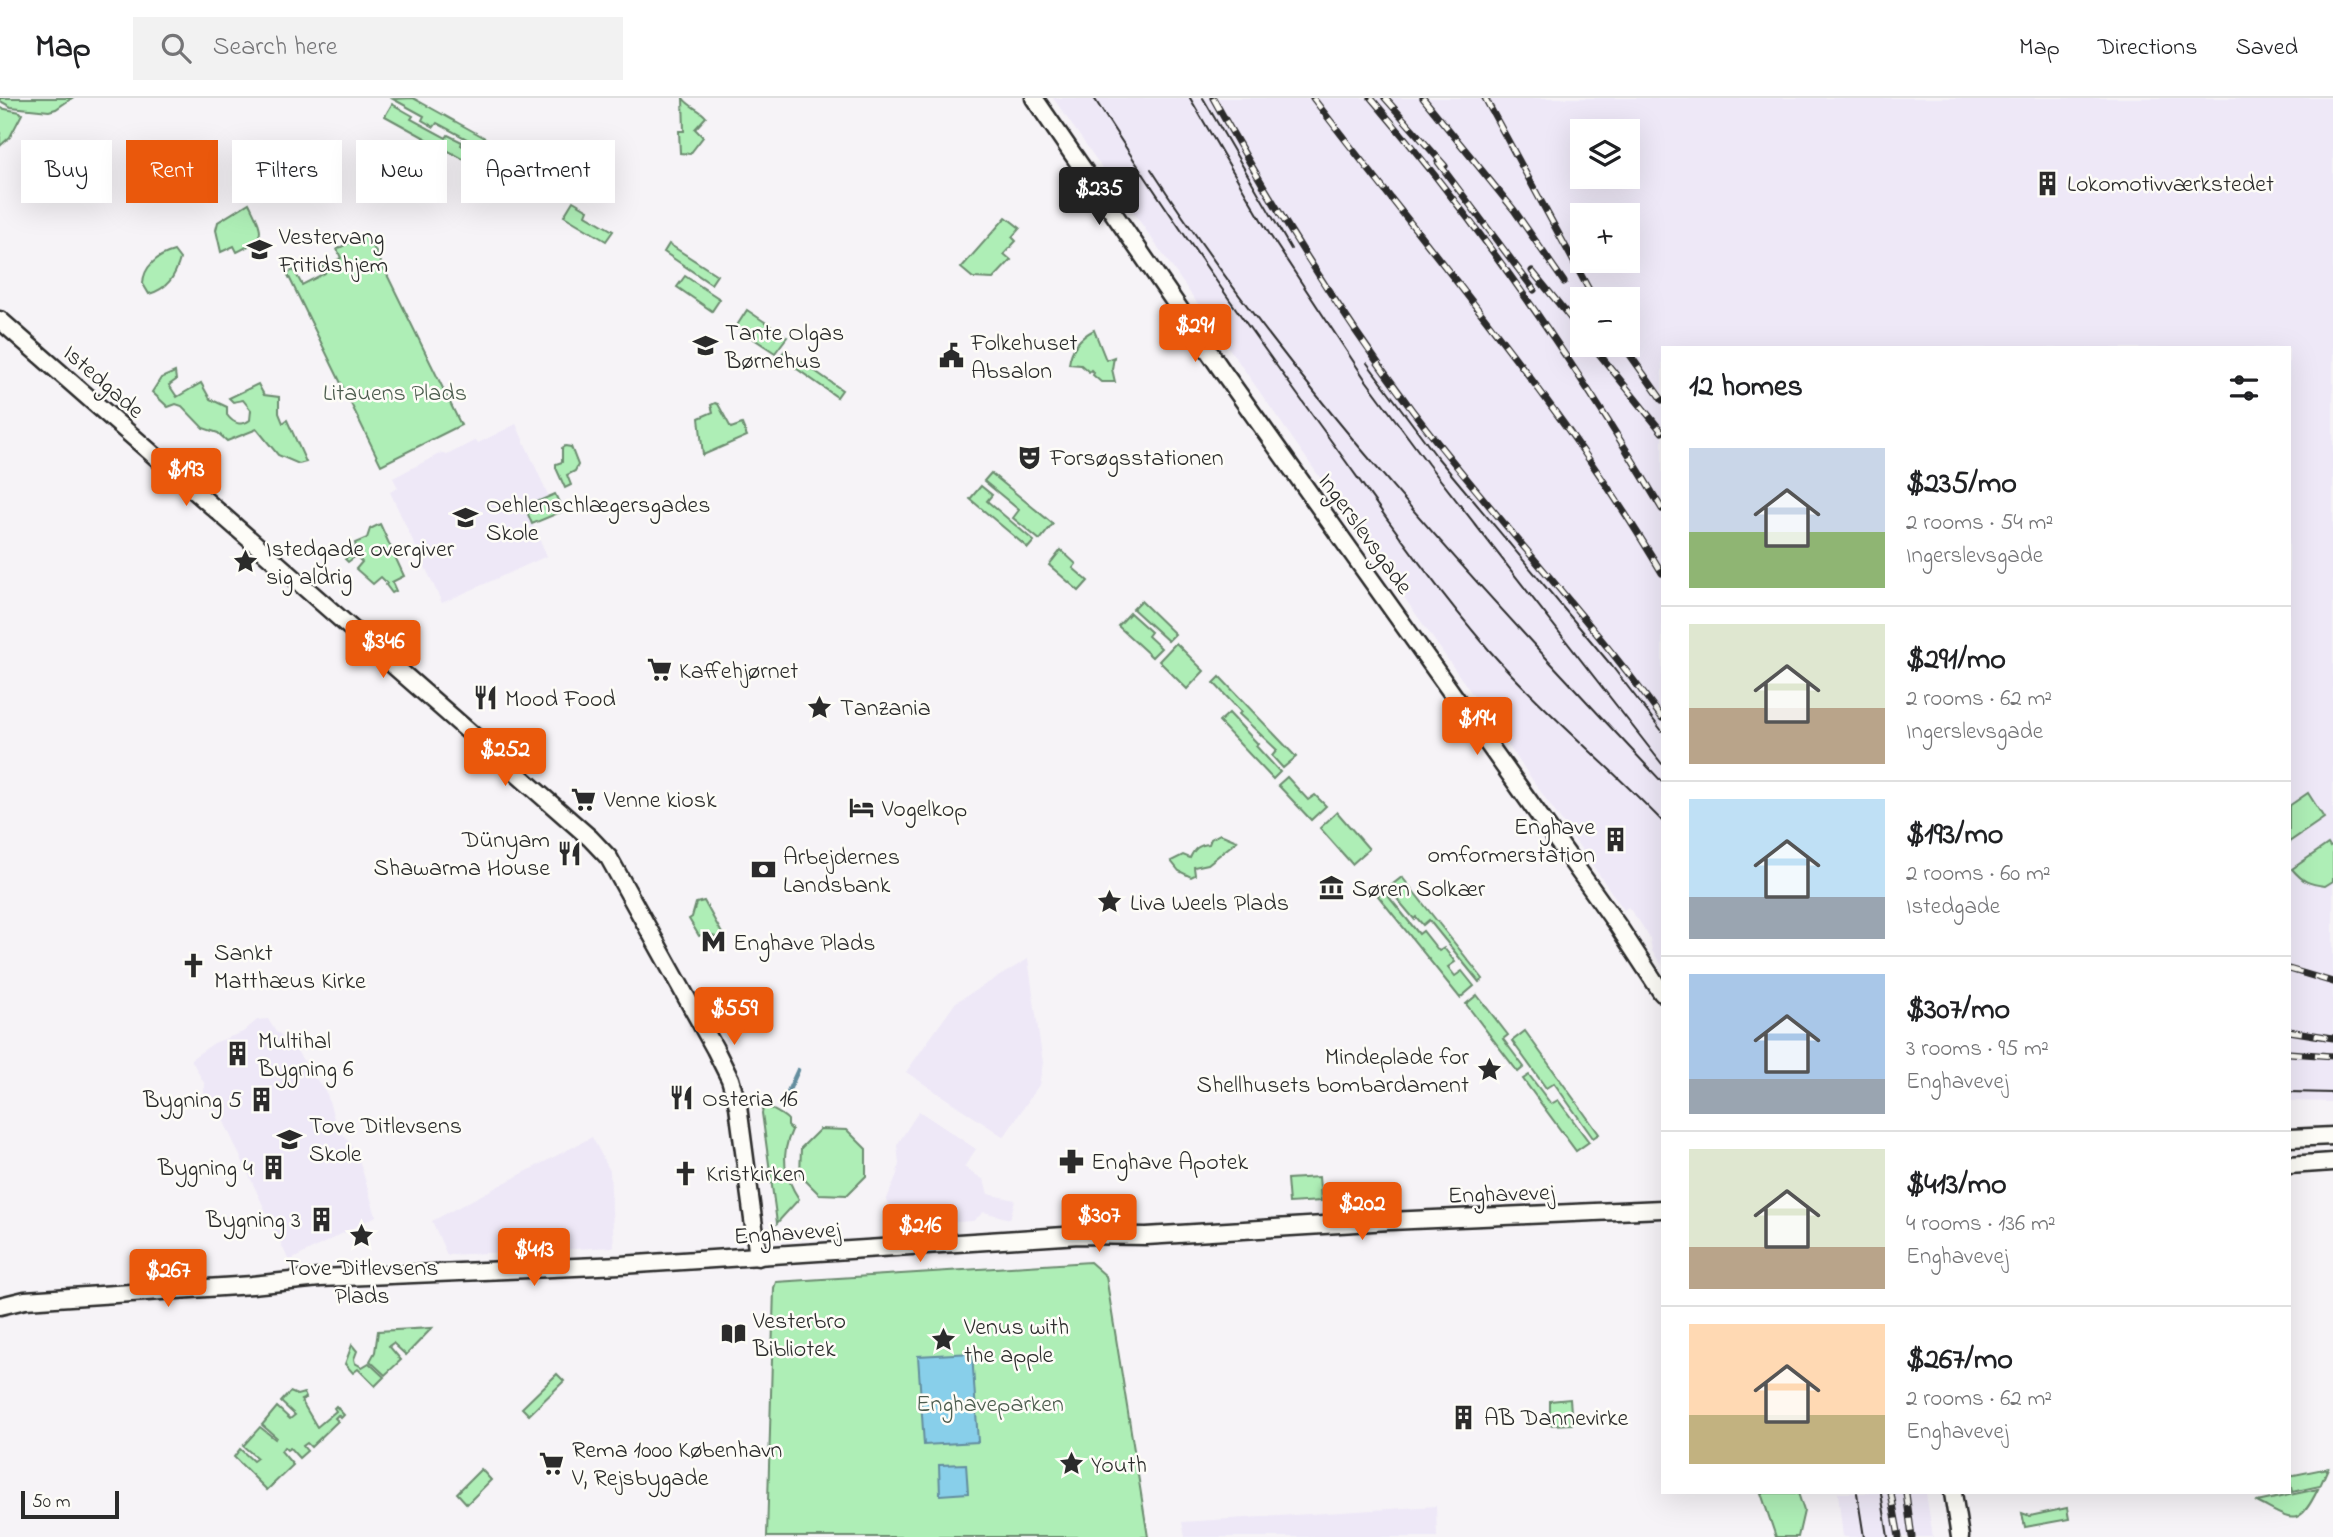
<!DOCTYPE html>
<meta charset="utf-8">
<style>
body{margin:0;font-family:"Indie Flower",sans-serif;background:#f2f2f2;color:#202124;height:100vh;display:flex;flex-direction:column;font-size:26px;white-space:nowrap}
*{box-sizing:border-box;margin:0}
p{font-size:23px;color:#757577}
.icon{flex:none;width:38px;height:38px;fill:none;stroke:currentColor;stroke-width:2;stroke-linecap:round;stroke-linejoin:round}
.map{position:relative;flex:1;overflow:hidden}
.sheet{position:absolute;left:1661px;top:248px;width:630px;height:1148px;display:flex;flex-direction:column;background:#fff;border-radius:0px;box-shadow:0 7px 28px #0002}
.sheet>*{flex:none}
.top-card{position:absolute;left:21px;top:42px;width:665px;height:63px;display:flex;gap:14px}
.tools{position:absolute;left:1570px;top:21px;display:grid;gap:14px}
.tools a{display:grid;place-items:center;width:70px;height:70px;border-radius:0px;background:#fff;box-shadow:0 7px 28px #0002;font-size:35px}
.scale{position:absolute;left:21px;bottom:18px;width:98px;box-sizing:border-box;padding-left:7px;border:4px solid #2b2b2b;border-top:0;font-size:19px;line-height:24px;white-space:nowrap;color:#2b2b2b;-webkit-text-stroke:5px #fdfcf7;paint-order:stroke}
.price{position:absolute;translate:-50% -60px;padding:0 16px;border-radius:7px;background:#ea580c;color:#fff;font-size:23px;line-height:46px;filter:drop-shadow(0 2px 4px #0008)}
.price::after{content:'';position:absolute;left:50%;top:42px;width:21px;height:16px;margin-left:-10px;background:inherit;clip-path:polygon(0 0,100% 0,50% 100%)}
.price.current{background:#222;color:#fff}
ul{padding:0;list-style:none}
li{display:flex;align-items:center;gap:21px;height:175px;padding:0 28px}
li+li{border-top:2px solid #e0e0e0}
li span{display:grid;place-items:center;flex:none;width:196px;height:140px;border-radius:0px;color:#555}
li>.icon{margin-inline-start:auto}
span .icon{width:84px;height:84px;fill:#fffc;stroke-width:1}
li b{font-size:30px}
h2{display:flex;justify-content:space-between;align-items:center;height:84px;padding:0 28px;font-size:30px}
.pill{padding:0 24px;border-radius:0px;background:#fff;box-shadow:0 7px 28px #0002;font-size:24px;line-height:63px}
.pill.current{background:#ea580c;color:#fff}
header{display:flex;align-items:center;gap:42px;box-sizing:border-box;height:98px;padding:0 35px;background:#fff;border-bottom:2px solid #e0e0e0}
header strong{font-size:33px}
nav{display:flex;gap:38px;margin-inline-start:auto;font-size:24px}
.search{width:490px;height:63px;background:#f2f2f2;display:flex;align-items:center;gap:18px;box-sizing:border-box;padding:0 24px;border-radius:0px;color:#757577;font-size:26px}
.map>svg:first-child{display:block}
</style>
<header>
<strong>Map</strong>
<div class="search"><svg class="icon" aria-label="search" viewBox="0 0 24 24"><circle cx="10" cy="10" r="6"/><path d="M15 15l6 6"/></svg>Search here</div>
<nav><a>Map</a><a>Directions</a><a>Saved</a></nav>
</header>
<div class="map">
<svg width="2333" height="1439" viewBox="0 0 2333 1439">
<rect width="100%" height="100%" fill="#f6f3f7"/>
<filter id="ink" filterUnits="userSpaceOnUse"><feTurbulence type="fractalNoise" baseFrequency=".0143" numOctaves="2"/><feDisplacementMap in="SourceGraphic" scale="14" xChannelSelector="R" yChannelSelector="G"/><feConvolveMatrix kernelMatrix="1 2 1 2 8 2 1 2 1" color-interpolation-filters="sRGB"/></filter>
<g filter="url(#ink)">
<g fill="#eee8f7" fill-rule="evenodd">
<path d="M 1053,0 L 2333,0 L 2333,1004 L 2289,1003 L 2289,250 L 1662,250 L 1662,867 L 1652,853 L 1650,840 L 1639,823 L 1628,809 L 1624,812 ZM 1582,33 L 1628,33 L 1628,79 L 1582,79 ZM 1582,117 L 1628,117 L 1628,163 L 1582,163 ZM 1582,201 L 1628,201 L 1628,247 L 1582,247 Z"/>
<polygon points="516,326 549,399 525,409 547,458 442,505 390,394 398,390 393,380 441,355 447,357 476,342 478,345"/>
<polygon points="1028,861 1043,965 1039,987 1004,1039 906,974 956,904"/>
<polygon points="268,921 276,934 280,936 285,944 294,946 300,958 327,996 335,1024 358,1058 376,1118 289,1163 219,1013 211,1010 203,995 205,987 191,961 214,945 243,934 257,922"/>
<polygon points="919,1013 976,1051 964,1069 984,1082 988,1096 1015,1102 1010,1121 984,1114 973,1123 914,1127 886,1103 897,1076 899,1065 897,1047"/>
<polygon points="592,1039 610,1073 614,1149 447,1157 432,1123"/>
<polygon points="1838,1395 1926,1395 1933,1439 1843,1439"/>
<polygon points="1436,1408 1437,1439 1185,1439 1182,1424"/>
</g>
<g fill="#aeeeb6" stroke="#6c8c70" stroke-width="2">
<polygon points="0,0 72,0 56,11 49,13 11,9 0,3"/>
<polygon points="413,0 496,46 491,54 437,25 434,29 422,22 424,18 393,1"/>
<path d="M 683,0 C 689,9 700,11 706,19 L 695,31 L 703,39 L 690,56 L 680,55 L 679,33 L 684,33 Z"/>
<polygon points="392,6 413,18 411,21 446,40 448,37 462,44 461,47 487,62 481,71 385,18"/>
<polygon points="0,10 20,14 22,16 10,39 0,48"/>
<polygon points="573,103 588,112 586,117 613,133 606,143 564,118"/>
<path d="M 249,105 C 263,134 268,139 237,154 L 234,148 L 221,154 L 216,132 L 218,124 Z"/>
<polygon points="1006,119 1020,130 1012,139 1016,143 1004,156 1011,162 993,181 973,180 961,170"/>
<polygon points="367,136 461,327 381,367 287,175 294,172 302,187 325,175 323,169 341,160 337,151"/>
<polygon points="669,146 717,177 711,186 664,154"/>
<path d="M 174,153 L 180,161 C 175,179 167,191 149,196 L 143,186 C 143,169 158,157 174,153 Z"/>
<polygon points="685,178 720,201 712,213 677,189"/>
<polygon points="747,212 787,239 775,255 736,229"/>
<path d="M 1094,232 L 1106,262 L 1114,259 L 1112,271 L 1115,284 L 1101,284 L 1093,277 L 1094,275 L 1091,272 L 1089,274 L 1081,267 L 1069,266 C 1071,251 1080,239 1094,232 Z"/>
<polygon points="785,252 842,292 837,299 780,259"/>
<path d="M 175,274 L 176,282 L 169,287 L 177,299 L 201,285 L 210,301 L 227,309 L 227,317 C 233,325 241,329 250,322 L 251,312 L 243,302 L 233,304 L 229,300 L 258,286 L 264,297 L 279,299 L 279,315 L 283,325 L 287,322 L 306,364 L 299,366 L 278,357 L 257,331 L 227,343 L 218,335 L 203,330 L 182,308 L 176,306 L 168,309 L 152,294 L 161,280 Z"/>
<polygon points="715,305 718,306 731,330 742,326 747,338 703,357 699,320 713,314 711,307"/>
<polygon points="565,348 571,349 578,367 575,373 567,377 571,387 565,390 556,370 556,366 562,364 562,350"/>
<polygon points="991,375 1053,426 1040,442 1013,420 1019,412 984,383"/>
<polygon points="981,388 992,397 987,403 1034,443 1028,450 970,401"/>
<polygon points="555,396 563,413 532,426 525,409"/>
<polygon points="380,426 404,478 392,484 396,493 392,495 386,487 387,485 381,479 373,486 356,471 362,464 356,458 348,464 345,461 353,453 352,451 356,449 355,445 367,440 370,431"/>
<polygon points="1061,452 1076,466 1073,470 1088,483 1079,493 1049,467"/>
<polygon points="1141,503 1175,536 1168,543 1133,511"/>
<polygon points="1130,515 1151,534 1148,538 1161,550 1152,559 1118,528"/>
<polygon points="1176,545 1204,573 1187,591 1159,563"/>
<polygon points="1220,579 1296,659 1283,670 1272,658 1277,652 1239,616 1241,614 1214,585"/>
<polygon points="1229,615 1258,646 1256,648 1280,674 1273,681 1219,624"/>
<polygon points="1287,679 1308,702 1315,697 1326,708 1311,722 1278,687"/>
<polygon points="2308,695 2324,720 2289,744 2289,708"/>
<polygon points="1337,714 1369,751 1352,766 1320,730"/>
<path d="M 1220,736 L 1237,743 L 1208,766 L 1194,769 L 1195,777 L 1191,779 L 1179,773 L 1171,763 L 1183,757 L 1190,760 C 1194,751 1198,747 1209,746 L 1211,741 Z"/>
<path d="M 2328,746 L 2330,749 L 2333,747 L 2333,783 L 2325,788 C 2309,786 2303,784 2292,771 Z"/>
<polygon points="1402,779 1483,881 1479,884 1429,822 1423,827 1416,819 1414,821 1388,790"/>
<polygon points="1384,793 1419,836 1423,833 1439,853 1444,850 1455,864 1448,869 1455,878 1462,873 1474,888 1460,900 1378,798"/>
<polygon points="704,803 724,839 721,841 705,835 699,838 689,821 692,819 696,805"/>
<polygon points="1477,897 1508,937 1503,941 1524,969 1518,974 1466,906"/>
<polygon points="1525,933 1599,1036 1593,1040 1554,985 1546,990 1512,943"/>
<polygon points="1529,977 1551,1006 1558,1002 1589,1044 1576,1053 1523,981"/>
<path d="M 764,1008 C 769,1009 785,1018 788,1022 L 788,1028 L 792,1032 C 780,1058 784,1078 799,1101 L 777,1125 L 762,1015 Z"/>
<polygon points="820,1031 847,1032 866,1051 866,1078 847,1097 819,1096 800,1077 801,1050"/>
<polygon points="1319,1079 1321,1103 1289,1105 1287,1081"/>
<polygon points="1090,1164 1106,1178 1148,1439 767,1439 774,1190 776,1184"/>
<polygon points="432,1230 406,1257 393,1245 389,1248 401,1262 385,1277 370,1263 375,1254 378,1233"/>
<polygon points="352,1247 357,1253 354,1261 355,1265 362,1269 369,1265 384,1279 375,1288 358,1271 353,1275 345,1266"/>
<polygon points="557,1276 564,1283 529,1317 522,1310"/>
<polygon points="290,1294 297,1297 304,1295 306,1300 301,1302 317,1329 336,1313 334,1310 336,1308 344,1317 341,1320 338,1317 335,1320 338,1323 311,1349 307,1345 303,1348 307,1353 299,1360 290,1350 287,1352 284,1349 281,1353 293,1367 267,1392 234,1359 240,1351 253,1363 257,1360 243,1348 260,1329 275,1341 276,1339 262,1327 277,1309 290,1321 295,1317 281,1304"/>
<polygon points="1570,1301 1572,1326 1550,1327 1550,1303"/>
<polygon points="2328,1370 2320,1388 2292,1394 2289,1378"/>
<polygon points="481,1371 491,1382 467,1406 457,1395"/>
<path d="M 2318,1391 C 2298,1432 2292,1422 2257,1404 Z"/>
<polygon points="1761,1395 1798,1395 1804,1413 1798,1439 1776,1439"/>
<polygon points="2067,1410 2069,1421 2025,1429 2022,1415 2030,1418"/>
</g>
<g fill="#88cfea" stroke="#638d9e" stroke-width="2">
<polygon points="972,1255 978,1344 924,1347 918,1258"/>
<polygon points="966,1366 968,1395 940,1397 939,1367"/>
</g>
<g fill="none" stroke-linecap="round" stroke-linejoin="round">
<polyline stroke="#638d9e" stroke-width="4.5" points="787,996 798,972"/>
<defs>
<g id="tertiary">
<polyline points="1034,0 1223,274 1618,828 1662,895"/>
<polyline points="0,222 590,740 609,760 715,951 730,981 738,1008 758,1159"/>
<polyline points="2289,1040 2333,1038"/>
<polyline points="2289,1067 2333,1064"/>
<polyline points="0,1208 25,1202 252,1187 320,1180 621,1167 1079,1137 1146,1138 1389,1123 1662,1111"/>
<polyline points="1953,1395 1960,1439"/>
</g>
</defs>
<use href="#tertiary" stroke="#2b2b2b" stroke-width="21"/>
<use href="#tertiary" stroke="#fdfcf7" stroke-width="16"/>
<g stroke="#2b2b2b" stroke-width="2">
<path d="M 1094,0 C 1168,117 1248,229 1329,340 C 1381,412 1431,485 1489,552 C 1543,613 1606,665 1662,723"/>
<polyline points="1190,0 1270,137 1365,281 1428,366 1662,666"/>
<polyline points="1203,0 1291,151"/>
<path d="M 1151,71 C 1297,295 1480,490 1662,684"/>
<polyline points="1367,265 1437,359 1611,567 1662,633"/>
<polyline points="2289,994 2333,995"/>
<polyline points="1857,1395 1864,1439"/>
<polyline points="1881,1395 1888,1439"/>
</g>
<defs>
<g id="rail">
<path d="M 1213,0 C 1273,108 1338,213 1412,312 C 1492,417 1584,513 1662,620"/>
<path d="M 1313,0 C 1432,156 1562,306 1662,475"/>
<path d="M 1371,0 C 1481,128 1576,266 1662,411"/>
<polyline points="1385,0 1445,68"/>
<polyline points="1423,0 1514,112 1564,184"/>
<polyline points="1485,0 1594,201"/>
<polyline points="1438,64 1534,192"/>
<polyline points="1532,173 1582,234"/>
<polyline points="1592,247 1662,334"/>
<polyline points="1623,247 1662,302"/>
<polyline points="2289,871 2333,884"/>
<polyline points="2289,933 2333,940"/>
<polyline points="2289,955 2333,958"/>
<polyline points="1891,1395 1899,1439"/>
<polyline points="1906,1395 1912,1439"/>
</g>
</defs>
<use href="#rail" stroke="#2b2b2b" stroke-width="7"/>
<use href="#rail" stroke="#fdfcf7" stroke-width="4.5" stroke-dasharray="13" stroke-linecap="butt"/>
</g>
</g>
<defs>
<symbol id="building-bare" viewBox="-9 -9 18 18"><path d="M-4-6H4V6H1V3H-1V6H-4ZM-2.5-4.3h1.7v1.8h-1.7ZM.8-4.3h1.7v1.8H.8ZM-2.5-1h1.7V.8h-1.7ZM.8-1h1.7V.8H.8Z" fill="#2b2b2b" stroke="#fdfcf7" stroke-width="2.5" paint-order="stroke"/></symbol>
<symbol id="school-bare" viewBox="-9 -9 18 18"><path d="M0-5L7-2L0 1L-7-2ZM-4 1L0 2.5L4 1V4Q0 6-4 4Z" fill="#2b2b2b" stroke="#fdfcf7" stroke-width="2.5" paint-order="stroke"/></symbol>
<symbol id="civic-bare" viewBox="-9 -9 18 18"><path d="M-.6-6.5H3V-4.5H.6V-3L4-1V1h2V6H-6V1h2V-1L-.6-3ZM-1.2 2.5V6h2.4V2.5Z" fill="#2b2b2b" stroke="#fdfcf7" stroke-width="2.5" paint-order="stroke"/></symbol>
<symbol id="theatre-bare" viewBox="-9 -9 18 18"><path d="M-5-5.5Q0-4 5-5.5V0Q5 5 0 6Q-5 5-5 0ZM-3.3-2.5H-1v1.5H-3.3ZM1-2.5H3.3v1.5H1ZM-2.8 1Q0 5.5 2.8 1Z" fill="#2b2b2b" stroke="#fdfcf7" stroke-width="2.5" paint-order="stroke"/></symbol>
<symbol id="sight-bare" viewBox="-9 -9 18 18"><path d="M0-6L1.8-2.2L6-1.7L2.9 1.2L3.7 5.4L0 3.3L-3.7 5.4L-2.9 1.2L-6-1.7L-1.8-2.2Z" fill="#2b2b2b" stroke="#fdfcf7" stroke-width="2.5" paint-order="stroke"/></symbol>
<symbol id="supermarket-bare" viewBox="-9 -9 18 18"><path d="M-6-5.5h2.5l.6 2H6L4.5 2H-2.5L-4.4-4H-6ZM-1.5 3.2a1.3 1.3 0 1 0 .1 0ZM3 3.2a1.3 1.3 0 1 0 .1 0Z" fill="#2b2b2b" stroke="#fdfcf7" stroke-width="2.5" paint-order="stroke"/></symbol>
<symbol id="restaurant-bare" viewBox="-9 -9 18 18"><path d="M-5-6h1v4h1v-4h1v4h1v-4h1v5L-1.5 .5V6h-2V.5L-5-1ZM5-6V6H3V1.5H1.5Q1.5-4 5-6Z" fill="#2b2b2b" stroke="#fdfcf7" stroke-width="2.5" paint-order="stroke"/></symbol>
<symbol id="hotel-bare" viewBox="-9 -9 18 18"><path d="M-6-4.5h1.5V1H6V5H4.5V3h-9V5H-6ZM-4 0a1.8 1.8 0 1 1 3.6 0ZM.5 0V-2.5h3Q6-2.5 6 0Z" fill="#2b2b2b" stroke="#fdfcf7" stroke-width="2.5" paint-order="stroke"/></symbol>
<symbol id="bank-bare" viewBox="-9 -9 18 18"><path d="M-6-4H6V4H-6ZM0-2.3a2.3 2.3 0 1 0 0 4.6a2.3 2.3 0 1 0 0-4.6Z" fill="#2b2b2b" stroke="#fdfcf7" stroke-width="2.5" paint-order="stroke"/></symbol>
<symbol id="museum-bare" viewBox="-9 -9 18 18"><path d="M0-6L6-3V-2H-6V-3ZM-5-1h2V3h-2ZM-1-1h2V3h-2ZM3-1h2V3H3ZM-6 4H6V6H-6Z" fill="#2b2b2b" stroke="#fdfcf7" stroke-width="2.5" paint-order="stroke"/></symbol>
<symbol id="metro-bare" viewBox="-9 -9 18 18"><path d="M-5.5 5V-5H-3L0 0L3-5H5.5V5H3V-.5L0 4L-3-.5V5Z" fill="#2b2b2b" stroke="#fdfcf7" stroke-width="2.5" paint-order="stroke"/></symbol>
<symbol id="church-bare" viewBox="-9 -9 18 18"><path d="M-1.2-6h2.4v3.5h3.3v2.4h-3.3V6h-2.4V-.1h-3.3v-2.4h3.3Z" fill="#2b2b2b" stroke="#fdfcf7" stroke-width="2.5" paint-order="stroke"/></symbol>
<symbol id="pharmacy-bare" viewBox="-9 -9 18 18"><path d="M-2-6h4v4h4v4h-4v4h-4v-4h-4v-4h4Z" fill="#2b2b2b" stroke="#fdfcf7" stroke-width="2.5" paint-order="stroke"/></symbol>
<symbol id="library-bare" viewBox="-9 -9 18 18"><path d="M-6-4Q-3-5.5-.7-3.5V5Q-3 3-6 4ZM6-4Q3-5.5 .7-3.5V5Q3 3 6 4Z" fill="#2b2b2b" stroke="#fdfcf7" stroke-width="2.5" paint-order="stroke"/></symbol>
</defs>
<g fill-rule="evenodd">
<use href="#building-bare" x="2030" y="68" width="35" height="35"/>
<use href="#school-bare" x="242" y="134" width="35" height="35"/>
<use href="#school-bare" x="688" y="230" width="35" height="35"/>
<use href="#civic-bare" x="934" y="240" width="35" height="35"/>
<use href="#theatre-bare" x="1012" y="342" width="35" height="35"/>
<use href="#school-bare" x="448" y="402" width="35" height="35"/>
<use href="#sight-bare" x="228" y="446" width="35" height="35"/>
<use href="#supermarket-bare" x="642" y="554" width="35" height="35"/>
<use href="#restaurant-bare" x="468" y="582" width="35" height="35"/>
<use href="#sight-bare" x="802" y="592" width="35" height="35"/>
<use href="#supermarket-bare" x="566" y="684" width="35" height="35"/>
<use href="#hotel-bare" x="844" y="692" width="35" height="35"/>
<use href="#building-bare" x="1598" y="724" width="35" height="35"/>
<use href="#restaurant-bare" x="552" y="738" width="35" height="35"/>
<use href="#bank-bare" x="746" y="754" width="35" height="35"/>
<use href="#museum-bare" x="1314" y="772" width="35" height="35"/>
<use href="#sight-bare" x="1092" y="786" width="35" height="35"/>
<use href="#metro-bare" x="696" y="826" width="35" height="35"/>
<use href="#church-bare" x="176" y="850" width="35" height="35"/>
<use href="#building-bare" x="220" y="938" width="35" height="35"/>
<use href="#sight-bare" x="1472" y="954" width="35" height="35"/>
<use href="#restaurant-bare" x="664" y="982" width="35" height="35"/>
<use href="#building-bare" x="244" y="984" width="35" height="35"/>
<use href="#school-bare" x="272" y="1024" width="35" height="35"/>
<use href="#pharmacy-bare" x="1054" y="1046" width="35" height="35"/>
<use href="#building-bare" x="256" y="1052" width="35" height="35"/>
<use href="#church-bare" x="668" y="1058" width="35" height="35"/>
<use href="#building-bare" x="304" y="1104" width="35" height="35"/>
<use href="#sight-bare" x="344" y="1120" width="35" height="35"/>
<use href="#library-bare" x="716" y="1218" width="35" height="35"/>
<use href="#sight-bare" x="926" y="1224" width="35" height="35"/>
<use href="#building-bare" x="1446" y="1302" width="35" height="35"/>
<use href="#supermarket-bare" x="534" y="1348" width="35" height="35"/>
<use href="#sight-bare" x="1054" y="1348" width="35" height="35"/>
</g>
<g text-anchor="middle" stroke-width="5" stroke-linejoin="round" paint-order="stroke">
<g font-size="24" fill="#2b2b2b" stroke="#fdfcf7" text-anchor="start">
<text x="2067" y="93">Lokomotivværkstedet</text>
<text x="279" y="146">Vestervang<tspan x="279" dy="28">Fritidshjem</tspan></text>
<text x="725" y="242">Tante Olgas<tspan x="725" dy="28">Børnehus</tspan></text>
<text x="971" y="252">Folkehuset<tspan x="971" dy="28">Absalon</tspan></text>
<text x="1050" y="367">Forsøgsstationen</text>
<text x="486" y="414">Oehlenschlægersgades<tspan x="486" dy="28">Skole</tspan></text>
<text x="266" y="458">Istedgade overgiver<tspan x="266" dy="28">sig aldrig</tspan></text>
<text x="679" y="580">Kaffehjørnet</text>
<text x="505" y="608">Mood Food</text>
<text x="840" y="617">Tanzania</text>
<text x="604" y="709">Venne kiosk</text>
<text x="882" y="718">Vogelkop</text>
<text x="1595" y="736" text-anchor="end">Enghave<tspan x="1595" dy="28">omformerstation</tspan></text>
<text x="550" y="749" text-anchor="end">Dünyam<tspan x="550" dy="28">Shawarma House</tspan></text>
<text x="783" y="766">Arbejdernes<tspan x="783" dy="28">Landsbank</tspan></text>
<text x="1352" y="798">Søren Solkær</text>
<text x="1130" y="812">Liva Weels Plads</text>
<text x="733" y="852">Enghave Plads</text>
<text x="214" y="862">Sankt<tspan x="214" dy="28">Matthæus Kirke</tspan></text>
<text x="258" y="950">Multihal<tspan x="258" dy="28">Bygning 6</tspan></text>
<text x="1469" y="966" text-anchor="end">Mindeplade for<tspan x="1469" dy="28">Shellhusets bombardament</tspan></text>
<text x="702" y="1008">Osteria 16</text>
<text x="242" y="1009" text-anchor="end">Bygning 5</text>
<text x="309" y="1035">Tove Ditlevsens<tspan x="309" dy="28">Skole</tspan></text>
<text x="1091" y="1071">Enghave Apotek</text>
<text x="253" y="1077" text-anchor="end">Bygning 4</text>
<text x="706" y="1083">Kristkirken</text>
<text x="301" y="1129" text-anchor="end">Bygning 3</text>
<text x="362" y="1177" text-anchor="middle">Tove Ditlevsens<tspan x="362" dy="28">Plads</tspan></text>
<text x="753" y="1230">Vesterbro<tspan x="753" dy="28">Bibliotek</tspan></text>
<text x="964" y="1236">Venus with<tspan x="964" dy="28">the apple</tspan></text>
<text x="1484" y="1327">AB Dannevirke</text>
<text x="572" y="1359">Rema 1000 København<tspan x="572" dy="28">V, Rejsbygade</tspan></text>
<text x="1091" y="1374">Youth</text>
</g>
<g font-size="24" fill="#2b2b2b" stroke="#fdfcf7">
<text transform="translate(104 283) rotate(41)" y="8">Istedgade</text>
<text transform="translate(1366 435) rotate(54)" y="8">Ingerslevsgade</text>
<text transform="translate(1501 1095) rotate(-2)" y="8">Enghavevej</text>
<text transform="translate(787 1134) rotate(-4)" y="8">Enghavevej</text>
</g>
<g font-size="24" fill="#4c5c4e" stroke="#fdfcf7">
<text x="395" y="302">Litauens Plads</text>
<text x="990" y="1313">Enghaveparken</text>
</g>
</g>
</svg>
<div class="tools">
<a><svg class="icon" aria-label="layers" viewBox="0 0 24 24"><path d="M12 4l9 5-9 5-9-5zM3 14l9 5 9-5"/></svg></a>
<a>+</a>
<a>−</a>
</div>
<div class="scale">50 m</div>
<b class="price current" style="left:1099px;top:129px">$235</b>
<b class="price" style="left:1195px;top:266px">$291</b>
<b class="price" style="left:186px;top:410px">$193</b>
<b class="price" style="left:383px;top:582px">$346</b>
<b class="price" style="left:1477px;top:659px">$194</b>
<b class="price" style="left:505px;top:690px">$252</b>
<b class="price" style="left:734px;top:949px">$559</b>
<b class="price" style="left:1362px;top:1144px">$202</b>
<b class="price" style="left:1099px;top:1156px">$307</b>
<b class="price" style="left:920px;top:1166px">$216</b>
<b class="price" style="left:534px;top:1190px">$413</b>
<b class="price" style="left:168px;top:1211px">$267</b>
<div class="top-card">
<a class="pill">Buy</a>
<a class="pill current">Rent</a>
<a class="pill">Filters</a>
<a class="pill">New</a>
<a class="pill">Apartment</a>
</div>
<section class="sheet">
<h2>12 homes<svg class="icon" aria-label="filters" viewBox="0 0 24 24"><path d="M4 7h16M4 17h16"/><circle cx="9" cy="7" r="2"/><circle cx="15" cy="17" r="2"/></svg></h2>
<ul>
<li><span style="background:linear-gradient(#c9d6e8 60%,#8fb573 0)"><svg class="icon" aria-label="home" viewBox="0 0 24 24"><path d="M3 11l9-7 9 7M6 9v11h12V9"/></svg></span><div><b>$235/mo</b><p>2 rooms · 54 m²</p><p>Ingerslevsgade</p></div></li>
<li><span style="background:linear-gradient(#dfe7d0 60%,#b9a48a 0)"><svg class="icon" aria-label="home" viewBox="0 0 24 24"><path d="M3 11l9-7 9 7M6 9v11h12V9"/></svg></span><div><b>$291/mo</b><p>2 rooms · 62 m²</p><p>Ingerslevsgade</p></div></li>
<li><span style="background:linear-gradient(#bfe0f5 70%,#9aa5b1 0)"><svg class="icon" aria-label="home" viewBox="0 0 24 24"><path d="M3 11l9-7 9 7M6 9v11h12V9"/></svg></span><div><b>$193/mo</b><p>2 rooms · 60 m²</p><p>Istedgade</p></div></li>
<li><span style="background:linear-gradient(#a9c7e8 75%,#9aa5b1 0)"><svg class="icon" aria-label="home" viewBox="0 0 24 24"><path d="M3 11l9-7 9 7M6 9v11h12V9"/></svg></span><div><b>$307/mo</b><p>3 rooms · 95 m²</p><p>Enghavevej</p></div></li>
<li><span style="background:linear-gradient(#dfe7d0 70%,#b9a48a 0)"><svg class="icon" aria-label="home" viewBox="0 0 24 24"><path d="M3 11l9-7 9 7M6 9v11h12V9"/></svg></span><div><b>$413/mo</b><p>4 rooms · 136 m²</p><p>Enghavevej</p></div></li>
<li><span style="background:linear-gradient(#ffd9b3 65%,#c2b280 0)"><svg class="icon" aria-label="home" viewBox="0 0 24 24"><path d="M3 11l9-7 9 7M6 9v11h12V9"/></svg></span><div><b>$267/mo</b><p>2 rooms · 62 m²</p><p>Enghavevej</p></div></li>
</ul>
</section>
</div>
